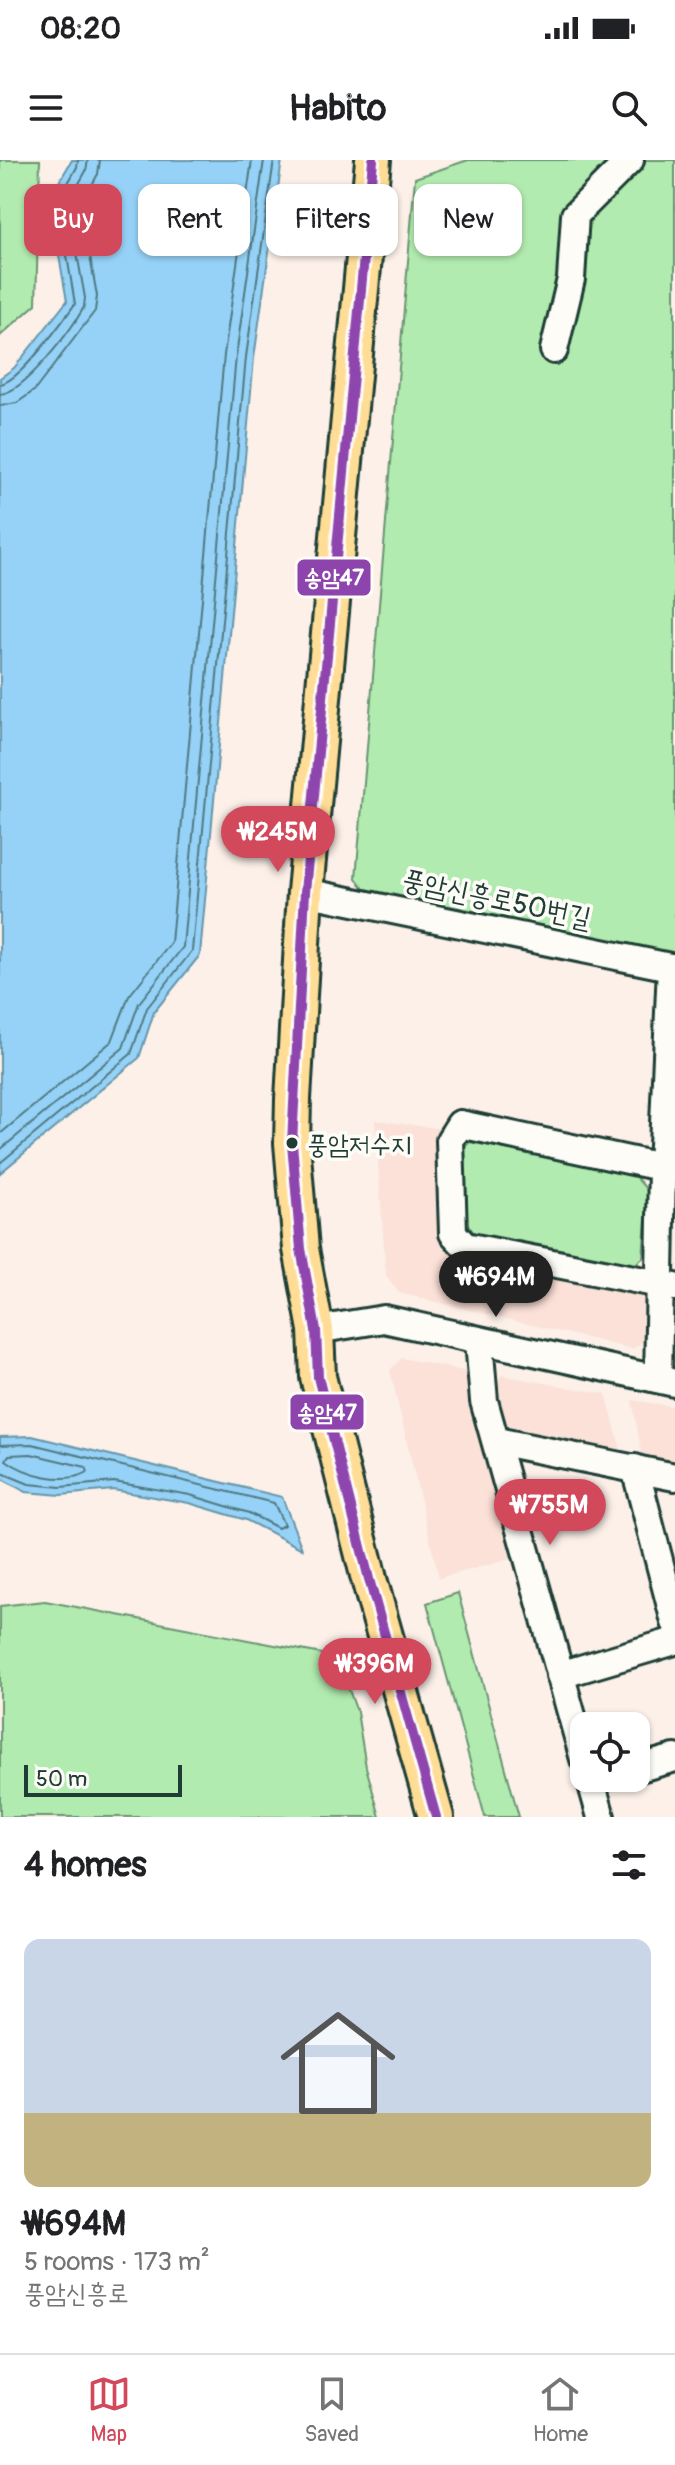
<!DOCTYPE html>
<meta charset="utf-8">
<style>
body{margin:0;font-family:Pangolin,"Poor Story",sans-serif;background:#f2f2f2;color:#202124;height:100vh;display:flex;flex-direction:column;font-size:30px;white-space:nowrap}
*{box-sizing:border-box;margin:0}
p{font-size:26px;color:#757577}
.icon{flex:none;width:44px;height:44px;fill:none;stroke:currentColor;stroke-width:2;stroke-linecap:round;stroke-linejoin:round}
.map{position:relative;height:1657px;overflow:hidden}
.drawer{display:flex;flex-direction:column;background:#fff;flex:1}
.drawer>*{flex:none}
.banner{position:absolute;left:24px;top:24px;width:628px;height:72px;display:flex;gap:16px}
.controls{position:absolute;left:570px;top:1552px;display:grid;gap:16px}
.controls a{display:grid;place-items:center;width:80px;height:80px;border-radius:16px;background:#fff;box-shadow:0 2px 6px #0004;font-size:40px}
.scale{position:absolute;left:24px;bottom:20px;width:158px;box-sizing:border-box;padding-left:8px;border:4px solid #1f3d34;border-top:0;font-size:22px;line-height:28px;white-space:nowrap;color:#1f3d34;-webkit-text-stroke:6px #fdfcf7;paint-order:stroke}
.price{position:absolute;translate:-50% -68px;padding:0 18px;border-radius:28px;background:#d1495b;color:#fff;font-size:26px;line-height:52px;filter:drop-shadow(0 2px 4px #0008)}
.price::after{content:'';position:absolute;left:50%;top:48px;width:24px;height:18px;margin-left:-12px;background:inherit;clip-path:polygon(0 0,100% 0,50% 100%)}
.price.on{background:#222;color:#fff}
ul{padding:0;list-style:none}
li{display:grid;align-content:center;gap:16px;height:424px;padding:0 24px}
li span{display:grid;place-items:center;height:248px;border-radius:16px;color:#555}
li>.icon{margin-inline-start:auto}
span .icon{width:144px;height:144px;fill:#fffc;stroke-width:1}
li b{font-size:34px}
h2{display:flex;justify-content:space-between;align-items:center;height:96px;padding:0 24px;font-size:34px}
.chip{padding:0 28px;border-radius:16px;background:#fff;box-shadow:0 2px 6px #0004;font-size:28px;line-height:72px}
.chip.on{background:#d1495b;color:#fff}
.status{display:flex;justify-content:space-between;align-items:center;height:56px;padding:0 40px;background:#fff;direction:ltr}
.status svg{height:22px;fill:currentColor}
header{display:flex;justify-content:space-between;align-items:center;height:104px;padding:0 24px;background:#fff;font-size:36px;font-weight:800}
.tabs{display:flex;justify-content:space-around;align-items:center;height:112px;border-top:2px solid #e0e0e0;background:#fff;font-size:22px;color:#757577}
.tabs a{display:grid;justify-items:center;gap:4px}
.tabs .on{color:#d1495b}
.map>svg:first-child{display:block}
</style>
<div class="status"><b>08:20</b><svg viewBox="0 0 49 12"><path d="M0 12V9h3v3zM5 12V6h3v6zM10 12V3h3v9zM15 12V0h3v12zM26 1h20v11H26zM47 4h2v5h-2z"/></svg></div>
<header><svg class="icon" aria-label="menu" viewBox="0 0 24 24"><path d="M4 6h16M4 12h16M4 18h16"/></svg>Habito<svg class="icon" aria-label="search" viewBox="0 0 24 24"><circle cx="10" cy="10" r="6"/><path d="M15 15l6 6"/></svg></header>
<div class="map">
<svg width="675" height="1657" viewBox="0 0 675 1657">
<rect width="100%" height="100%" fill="#fcf0e9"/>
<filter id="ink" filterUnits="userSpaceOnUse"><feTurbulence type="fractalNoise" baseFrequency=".0125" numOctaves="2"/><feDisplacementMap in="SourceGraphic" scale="16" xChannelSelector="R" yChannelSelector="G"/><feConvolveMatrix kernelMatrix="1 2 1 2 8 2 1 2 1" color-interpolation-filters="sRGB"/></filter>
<g filter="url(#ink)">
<g fill="#fbe1d8">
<polygon points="375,960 443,969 445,1075 644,1129 650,1138 644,1182 632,1189 399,1133 386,1115"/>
<polygon points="402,1198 468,1212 475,1252 518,1397 439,1418 390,1210"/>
<polygon points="500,1215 606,1234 622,1294 504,1273 497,1244"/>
<polygon points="632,1240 675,1247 675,1307 643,1301"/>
</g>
<g fill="#b2ebaf" stroke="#689472" stroke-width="2">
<polygon points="0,0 40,0 36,144 0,176"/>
<polygon points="468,0 675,0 675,797 366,731 356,718 415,18"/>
<polygon points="470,982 633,1014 648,1031 643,1098 631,1107 474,1073 464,1059 460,991"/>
<polygon points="458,1433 519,1657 485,1657 427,1443"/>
<polygon points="45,1441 337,1497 357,1552 366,1607 380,1657 0,1657 0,1446"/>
</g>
<g fill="#96d2f7" stroke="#6696a9" stroke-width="2">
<polygon points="72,0 282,0 254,198 200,795 154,852 139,898 0,1013 0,218 14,208 67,141 49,39"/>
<polygon points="32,1276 282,1337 302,1389 246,1360 189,1343 113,1330 61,1335 26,1332 0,1318 0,1277"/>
</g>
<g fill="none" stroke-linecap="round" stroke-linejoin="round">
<g stroke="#4f7982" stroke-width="2">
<path d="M 0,224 C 20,222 62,162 75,144 L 58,41 L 77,7 L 78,0"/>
<path d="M 0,234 C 24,233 72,169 84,147 L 85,138 L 68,43 L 86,11 L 88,0"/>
<polyline points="0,246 17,243 35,230 95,151 97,136 81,45 98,14 100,0"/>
<polyline points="0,974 112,881 129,836 171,783 224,195 252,0"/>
<polyline points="0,990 123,888 139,843 183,787 236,196 264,0"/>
<polyline points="0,1003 131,894 147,848 192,791 246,197 274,0"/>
<polyline points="0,1285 32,1284 274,1343 284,1365 278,1368 249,1353 190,1335 114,1322 61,1327 29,1324 0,1312"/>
<path d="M 31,1294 L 86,1307 L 88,1312 C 65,1325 26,1315 6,1300 L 9,1295 Z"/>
</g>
<defs>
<g id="minor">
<polyline points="554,190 571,119 575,55 630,0"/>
<polyline points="305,732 675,808"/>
<polyline points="675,1010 460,964 450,980 453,1073 465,1086 675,1127"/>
<polyline points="316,1170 384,1159 675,1223"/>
<polyline points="479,1181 484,1241 584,1599"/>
<polyline points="658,1219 662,1008 671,807"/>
<polyline points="496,1281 675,1317"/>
<polyline points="635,1308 675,1462"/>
<polyline points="560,1515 675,1481"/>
<polyline points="636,1609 675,1598"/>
<polyline points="590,1618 601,1657"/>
</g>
<polyline id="major" points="373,0 305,732 293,939 292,983 301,1089 316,1170 318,1217 369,1419 436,1657"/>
</defs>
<use href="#minor" stroke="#1f3d34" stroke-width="32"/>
<use href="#major" stroke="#1f3d34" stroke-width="40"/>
<use href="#minor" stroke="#fdfcf7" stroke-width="26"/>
<use href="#major" stroke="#ffdd96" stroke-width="34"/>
<defs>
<polyline id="bus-1" points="373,0 305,732 292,983 301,1089 316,1170 318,1217 369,1419 436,1657"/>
</defs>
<use href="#bus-1" stroke="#fdfcf7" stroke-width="16"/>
<use href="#bus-1" stroke="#8e44ad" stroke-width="10"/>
</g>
</g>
<circle fill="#1f3d34" stroke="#fdfcf7" stroke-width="3" cx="292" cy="983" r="7"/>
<g text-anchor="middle" stroke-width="7" stroke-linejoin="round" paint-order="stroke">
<g font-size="26" fill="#1f3d34" stroke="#fdfcf7" text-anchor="start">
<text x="307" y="993">풍암저수지</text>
</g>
<g font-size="28" fill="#1f3d34" stroke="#fdfcf7">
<text transform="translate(497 738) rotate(12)" y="10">풍암신흥로50번길</text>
</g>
</g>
<g stroke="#fdfcf7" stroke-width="3">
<rect x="296" y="398" width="76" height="39" rx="8" fill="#8e44ad"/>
<rect x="289" y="1233" width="76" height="38" rx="8" fill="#8e44ad"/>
</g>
<g font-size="22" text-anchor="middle" font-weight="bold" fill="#fff">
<text x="334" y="425">송암47</text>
<text x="327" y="1260">송암47</text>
</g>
</svg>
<div class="controls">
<a><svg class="icon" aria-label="locate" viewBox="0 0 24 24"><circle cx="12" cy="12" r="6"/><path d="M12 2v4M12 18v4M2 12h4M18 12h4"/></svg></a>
</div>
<div class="scale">50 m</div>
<b class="price" style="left:278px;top:714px">₩245M</b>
<b class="price on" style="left:496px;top:1159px">₩694M</b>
<b class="price" style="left:550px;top:1387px">₩755M</b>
<b class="price" style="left:375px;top:1546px">₩396M</b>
<div class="banner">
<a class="chip on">Buy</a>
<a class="chip">Rent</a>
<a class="chip">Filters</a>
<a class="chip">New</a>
</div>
</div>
<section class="drawer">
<h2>4 homes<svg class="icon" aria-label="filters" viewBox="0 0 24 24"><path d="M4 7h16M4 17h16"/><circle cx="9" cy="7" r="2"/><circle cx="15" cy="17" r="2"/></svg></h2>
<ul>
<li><span style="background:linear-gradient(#c9d6e8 70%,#c2b280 0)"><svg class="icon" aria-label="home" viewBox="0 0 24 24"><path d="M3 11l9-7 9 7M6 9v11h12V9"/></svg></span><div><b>₩694M</b><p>5 rooms · 173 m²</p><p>풍암신흥로</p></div></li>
</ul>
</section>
<nav class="tabs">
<a class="on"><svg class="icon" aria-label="map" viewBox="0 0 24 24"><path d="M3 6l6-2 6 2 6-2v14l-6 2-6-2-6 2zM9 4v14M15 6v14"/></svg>Map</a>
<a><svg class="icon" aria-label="saved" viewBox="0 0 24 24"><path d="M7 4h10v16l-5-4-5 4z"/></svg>Saved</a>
<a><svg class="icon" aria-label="home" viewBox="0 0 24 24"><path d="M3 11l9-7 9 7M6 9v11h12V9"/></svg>Home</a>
</nav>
